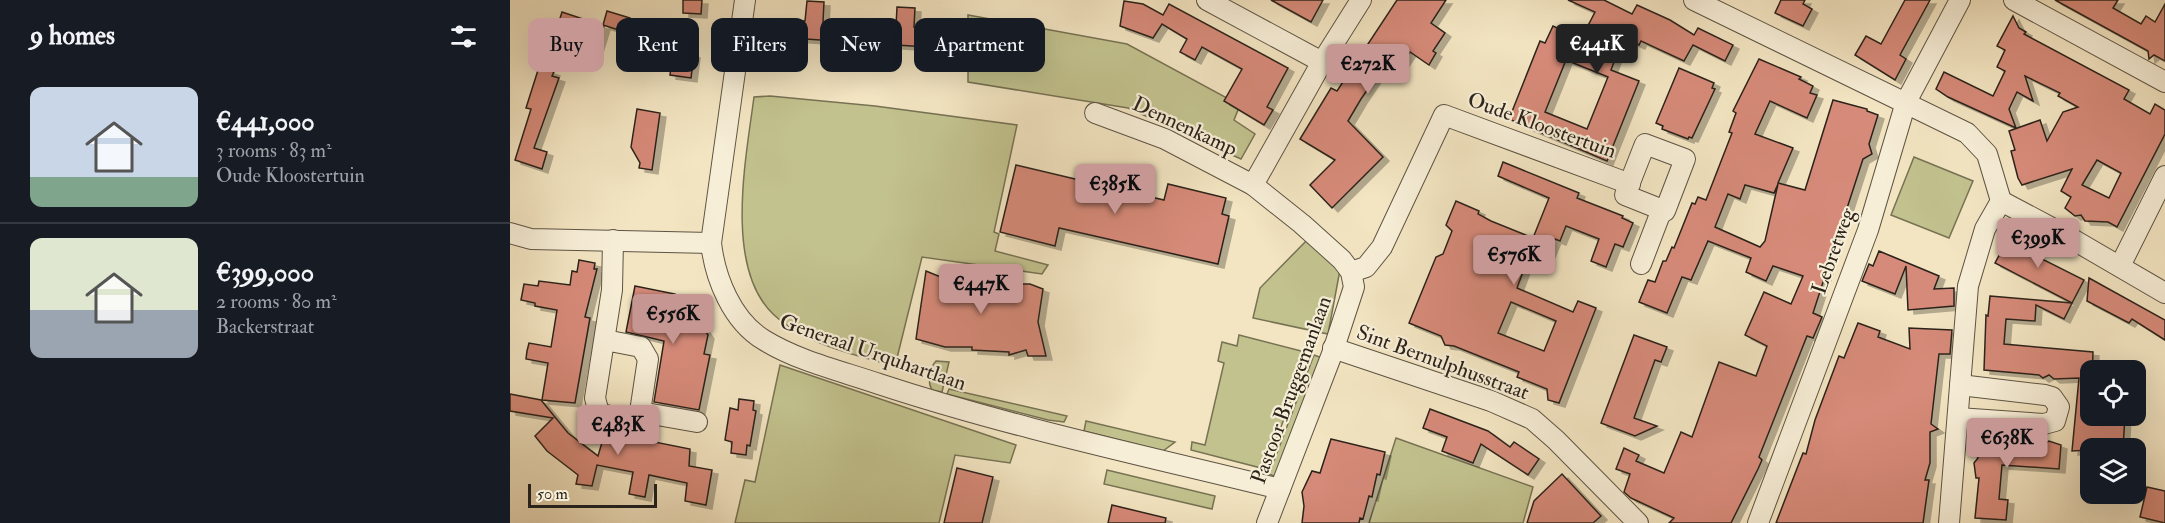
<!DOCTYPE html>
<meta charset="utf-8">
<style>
body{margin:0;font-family:"IM FELL Double Pica",serif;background:#242831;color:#f1f3f6;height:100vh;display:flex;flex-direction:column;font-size:22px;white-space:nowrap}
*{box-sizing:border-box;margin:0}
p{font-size:20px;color:#9ea1a6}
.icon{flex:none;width:33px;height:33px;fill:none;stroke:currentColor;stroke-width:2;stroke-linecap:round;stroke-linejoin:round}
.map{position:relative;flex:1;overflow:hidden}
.details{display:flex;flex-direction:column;background:#171b24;width:510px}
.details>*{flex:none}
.banner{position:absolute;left:18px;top:18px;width:570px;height:54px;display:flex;gap:12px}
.controls{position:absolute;left:1570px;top:360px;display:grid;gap:12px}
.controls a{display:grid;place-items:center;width:66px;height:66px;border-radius:12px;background:#171b24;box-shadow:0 6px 24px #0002;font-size:30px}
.scale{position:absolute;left:18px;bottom:15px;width:129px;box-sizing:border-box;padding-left:6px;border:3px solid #2c231a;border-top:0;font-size:16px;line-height:21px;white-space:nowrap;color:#2c231a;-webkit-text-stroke:4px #f7eed7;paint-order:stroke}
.price{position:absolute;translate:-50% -51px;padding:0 14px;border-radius:6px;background:#c59692;color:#111;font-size:20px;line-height:39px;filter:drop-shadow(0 2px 3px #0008)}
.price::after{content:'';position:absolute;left:50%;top:36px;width:18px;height:14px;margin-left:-9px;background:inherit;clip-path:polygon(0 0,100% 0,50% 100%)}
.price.active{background:#222;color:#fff}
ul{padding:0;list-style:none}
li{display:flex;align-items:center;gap:18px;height:150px;padding:0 30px}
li+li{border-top:2px solid #363941}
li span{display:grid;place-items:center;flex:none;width:168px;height:120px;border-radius:12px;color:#555}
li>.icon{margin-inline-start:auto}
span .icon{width:72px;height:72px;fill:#fffc;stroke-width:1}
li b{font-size:26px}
h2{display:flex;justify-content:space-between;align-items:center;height:72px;padding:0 30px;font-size:26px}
.tag{padding:0 21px;border-radius:12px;background:#171b24;box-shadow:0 6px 24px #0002;font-size:21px;line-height:54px}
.tag.active{background:#c59692;color:#111}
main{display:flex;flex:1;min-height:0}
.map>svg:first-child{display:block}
</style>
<main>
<section class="details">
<h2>9 homes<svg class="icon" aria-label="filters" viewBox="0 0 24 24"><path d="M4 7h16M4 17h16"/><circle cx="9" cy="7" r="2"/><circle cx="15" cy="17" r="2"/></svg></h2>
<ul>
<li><span style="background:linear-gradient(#c9d6e8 75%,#7fa58c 0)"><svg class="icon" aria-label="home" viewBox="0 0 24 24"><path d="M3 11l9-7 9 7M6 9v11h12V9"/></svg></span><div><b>€441,000</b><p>3 rooms · 83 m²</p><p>Oude Kloostertuin</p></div></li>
<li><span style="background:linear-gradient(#dfe7d0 60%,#9aa5b1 0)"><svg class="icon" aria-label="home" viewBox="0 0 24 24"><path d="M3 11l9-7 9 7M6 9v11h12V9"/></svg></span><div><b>€399,000</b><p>2 rooms · 80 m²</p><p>Backerstraat</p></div></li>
</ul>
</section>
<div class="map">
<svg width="1655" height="523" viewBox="0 0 1655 523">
<defs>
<filter id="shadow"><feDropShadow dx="6" dy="4" stdDeviation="0" flood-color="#0004"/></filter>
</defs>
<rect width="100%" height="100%" fill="#f3e5c2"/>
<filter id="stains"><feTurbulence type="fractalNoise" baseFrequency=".00333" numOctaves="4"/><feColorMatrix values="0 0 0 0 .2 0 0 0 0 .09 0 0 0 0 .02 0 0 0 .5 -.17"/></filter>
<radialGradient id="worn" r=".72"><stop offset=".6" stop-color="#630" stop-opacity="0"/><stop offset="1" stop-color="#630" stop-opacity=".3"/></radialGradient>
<g fill="#c2c28e" stroke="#777254" stroke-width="1.5">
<polygon points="458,15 617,44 730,105 724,120 745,134 731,159 618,108 458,82"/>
<path d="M 260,96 L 365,106 L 507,125 L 484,232 L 489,234 L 485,251 L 538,265 L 532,274 L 412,257 L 385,366 C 344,355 295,344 263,314 C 214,267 236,158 244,97 Z"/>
<polygon points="1404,157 1463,181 1439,238 1381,215"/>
<polygon points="799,238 830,270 818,334 743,318 750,288"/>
<polygon points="729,335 799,353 755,469 681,450 682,442 695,445 714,363 708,361 712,342 727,346"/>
<polygon points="804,355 812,358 766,477 759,474"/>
<path d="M 426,361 L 439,362 L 432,392 L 422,390 C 417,382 420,367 426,361 Z"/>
<polygon points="270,365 506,445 500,463 445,455 429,523 225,523 235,480 245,482"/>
<polygon points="439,389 557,416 554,422 538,420 437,394"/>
<polygon points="576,421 665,442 653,451 574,431"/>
<polygon points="886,438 1023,487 1013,523 859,523"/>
<polygon points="597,470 705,496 702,509 594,484"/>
</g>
<g fill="#d68a79" stroke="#2c231a" stroke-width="1.5" fill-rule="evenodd" filter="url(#shadow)">
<polygon points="173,0 192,0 191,14 173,13"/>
<polygon points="761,0 813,0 801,22"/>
<polygon points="887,0 936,0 921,23 935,33 923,51 926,53 919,65 900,52 887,71 875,64 851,99 838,121 873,157 822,208 800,185 825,160 790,139 821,88 827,91"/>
<path d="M 1058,0 L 1094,0 L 1122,14 L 1127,5 L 1160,20 L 1184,35 L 1188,28 L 1223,45 L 1215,61 L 1183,45 L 1174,61 L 1131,41 L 1129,45 L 1113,38 L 1101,70 L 1129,81 L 1097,161 L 999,119 L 1030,41 L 1035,43 L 1043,26 L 1071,39 L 1085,12 ZM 1056,60 L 1098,77 L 1077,129 L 1035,112 Z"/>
<polygon points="1271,0 1295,0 1293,4 1302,9 1293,26 1265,13"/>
<polygon points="1395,0 1420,0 1390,55 1396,59 1385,80 1345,55 1356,36 1371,44"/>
<polygon points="1545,0 1608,0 1603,8 1631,24 1636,16 1645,22 1655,4 1655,61 1644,55 1639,59 1638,51"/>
<polygon points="297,1 314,2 313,22 326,23 325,41 281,38 283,20 295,21"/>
<polygon points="614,1 633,4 653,15 659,4 778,68 757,107 763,110 754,125 714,101 732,69 692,47 685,60 670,52 677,39 652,24 643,38 610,26"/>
<polygon points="387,7 405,8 404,27 417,28 416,47 372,44 373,26 386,26"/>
<polygon points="97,11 120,18 115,32 93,25"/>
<polygon points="52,12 94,26 85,55 43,41"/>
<path d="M 1503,16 L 1509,28 L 1516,32 L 1514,34 L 1619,90 L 1614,99 L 1640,114 L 1645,104 L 1655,110 L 1655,134 L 1607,227 L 1598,222 L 1575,221 L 1571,215 L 1565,216 L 1555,208 L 1561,197 L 1551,191 L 1562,169 L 1512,185 L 1508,178 L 1501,151 L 1505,150 L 1499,131 L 1530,120 L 1537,141 L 1553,112 L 1568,107 L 1548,96 L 1550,93 L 1515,76 L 1523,101 L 1507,92 L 1499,109 L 1506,128 L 1438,97 L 1426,89 L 1434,72 L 1483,96 L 1495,71 L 1487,67 L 1495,50 L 1487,46 ZM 1587,160 L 1611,173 L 1599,198 L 1572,185 Z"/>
<polygon points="156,27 172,28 171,47 155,46"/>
<polygon points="163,51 184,54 181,78 160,75"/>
<path d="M 1249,59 L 1291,77 L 1289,79 L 1303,86 L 1300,93 L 1307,95 L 1297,118 L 1260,101 L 1245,134 L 1283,148 L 1268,183 L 1295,190 L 1323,100 L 1357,109 L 1357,111 L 1368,115 L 1359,144 L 1362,154 L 1353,159 L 1303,313 L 1312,317 L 1303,338 L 1297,336 L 1249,457 L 1252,460 L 1248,469 L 1221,523 L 1159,523 L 1164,518 L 1121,498 L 1114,492 L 1120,474 L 1106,469 L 1114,448 L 1129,455 L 1126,461 L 1154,473 L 1171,432 L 1182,437 L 1209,362 L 1246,376 L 1257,346 L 1235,335 L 1254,292 L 1281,304 L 1293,276 L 1263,266 L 1256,281 L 1236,272 L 1241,258 L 1198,241 L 1181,280 L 1172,277 L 1157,313 L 1129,302 L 1138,280 L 1145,282 L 1153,261 L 1156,261 L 1162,247 L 1164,248 L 1182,203 L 1185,204 L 1188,197 L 1196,200 L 1222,133 L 1219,132 L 1226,113 L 1223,111 ZM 1268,184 L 1255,241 L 1250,247 L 1205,227 L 1218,194 L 1230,199 L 1235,185 L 1264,193 Z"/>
<polygon points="29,67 44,72 42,76 49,78 24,148 37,152 32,169 5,160 21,109 16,108"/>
<polygon points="1169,68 1204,83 1202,88 1205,89 1182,138 1179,137 1178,139 1152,129 1153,126 1146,123"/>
<polygon points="127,109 150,113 142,170 129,168 130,163 121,147"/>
<path d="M 993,162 L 1069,193 L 1067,198 L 1113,216 L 1112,218 L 1123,223 L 1113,247 L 1105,244 L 1096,267 L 1081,261 L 1089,239 L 1056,226 L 1050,241 L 1045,239 L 1033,268 L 1017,261 L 1007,288 L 1063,312 L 1068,301 L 1086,308 L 1049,403 L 1038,400 L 1037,389 L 1007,377 L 1009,372 L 944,346 L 935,345 L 931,336 L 899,323 L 926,257 L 933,254 L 942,231 L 936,225 L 946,201 L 969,211 L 968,214 L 981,221 L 1023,238 L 1039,198 L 988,176 ZM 1001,302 L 1046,321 L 1034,351 L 988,333 Z"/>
<polygon points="506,165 654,200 658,184 716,198 712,214 719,216 708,264 549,228 545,246 490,232"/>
<polygon points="1502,232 1524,243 1522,248 1527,250 1524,255 1574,280 1562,303 1485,263"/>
<polygon points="1369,251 1429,276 1424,289 1444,288 1444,306 1398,310 1396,266 1385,294 1352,281 1359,264 1363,266"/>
<polygon points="69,260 85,263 84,269 87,269 75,317 80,318 65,403 32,400 38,363 16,359 17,351 19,343 41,347 47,310 25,306 25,303 11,300 14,284 28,286 29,281 60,285 62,271 67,272"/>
<polygon points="416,271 433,278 434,273 452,279 452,276 482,279 497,284 520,284 533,289 528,322 536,356 518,356 516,350 499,355 499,352 462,350 462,347 435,347 406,339"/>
<polygon points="1579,278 1655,320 1655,340 1622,319 1619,323 1577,301"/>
<polygon points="125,286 165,294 164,300 176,302 198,335 194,354 200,355 189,410 144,402 154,341 116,332"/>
<polygon points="1480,296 1562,303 1554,319 1526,305 1525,321 1496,319 1494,344 1583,352 1581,416 1615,416 1613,448 1562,451 1569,378 1544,379 1539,375 1533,378 1529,375 1474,370 1476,315 1478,316"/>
<polygon points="1348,323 1370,331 1368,337 1400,349 1399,328 1442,330 1440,354 1429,354 1421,424 1428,429 1420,432 1420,463 1415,480 1419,480 1413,523 1266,523 1293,453 1296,454 1305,420 1329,356 1334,358"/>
<polygon points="1124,335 1157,347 1151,362 1145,360 1124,418 1147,426 1125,436 1091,423"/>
<polygon points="0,394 31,400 58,433 88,456 95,432 180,449 179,466 202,470 196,505 175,501 177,483 139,475 135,497 119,494 123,472 87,465 82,486 66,484 68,475 37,451 25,436 43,418 0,411"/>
<polygon points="229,399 244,401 243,410 246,411 240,446 237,445 236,455 221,453 222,442 215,440 220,408 228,410"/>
<polygon points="920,409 978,431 1000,447 1004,442 1029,459 1018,475 971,444 963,463 932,451 937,437 913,428"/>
<polygon points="1469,438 1529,442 1533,445 1539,441 1551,445 1549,469 1492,465 1489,499 1498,500 1496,520 1465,518 1469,478 1466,478 1464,463 1468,458 1465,452"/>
<polygon points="821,439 875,452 870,475 867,474 862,497 859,496 853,519 850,518 849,523 792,523 794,506 792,492 802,471 810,473"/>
<polygon points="447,468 483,477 472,523 434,523"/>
<polygon points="1052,474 1091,516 1083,523 1017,523 1024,501"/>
<polygon points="1637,487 1655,491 1655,523 1630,517"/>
<polygon points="602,505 656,518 655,523 598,523"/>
</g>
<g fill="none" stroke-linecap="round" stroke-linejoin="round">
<defs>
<g id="minor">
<path d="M 235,0 L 201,243 C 205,278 222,321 254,340 C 288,361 331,371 369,384 C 500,427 636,456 770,489"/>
<polyline points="697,0 812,62 851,0"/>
<polyline points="1184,0 1457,133 1477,154 1491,201"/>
<polyline points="1504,0 1655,82"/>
<polyline points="585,113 655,139 743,185"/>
<polygon points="1135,144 1175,159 1155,211 1115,195"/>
<polyline points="1491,201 1557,236 1655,293"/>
<polyline points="0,233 21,239 201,243"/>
<polyline points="1131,264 1152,209"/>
<polyline points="1610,266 1655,176"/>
<polyline points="841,272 856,267 872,247 934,115 1120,184"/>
<polyline points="95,340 131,347 138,359 130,412 114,420 89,413 85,398 102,290 103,240"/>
<polyline points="823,348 981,401 1022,419 1046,440 1128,523"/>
<polyline points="130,412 187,422"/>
<polyline points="1448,418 1534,424 1545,421 1549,407 1542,397 1535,395 1450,385"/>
<polyline points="757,523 822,354 844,287 841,272 832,260 792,224 743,185 812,62"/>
<polyline points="1248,523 1358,230 1396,102 1450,0"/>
<polyline points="1439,523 1458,286 1475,229 1491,201"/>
</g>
</defs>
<use href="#minor" stroke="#5e5444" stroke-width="22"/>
<use href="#minor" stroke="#f7eed7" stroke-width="20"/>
</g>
<g text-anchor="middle" stroke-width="4.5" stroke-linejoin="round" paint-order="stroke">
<g font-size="21" fill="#2c231a" stroke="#f7eed7">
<text transform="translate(1032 125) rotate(20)" y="7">Oude Kloostertuin</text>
<text transform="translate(675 126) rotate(25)" y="7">Dennenkamp</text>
<text transform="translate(1323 251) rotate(-70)" y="7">Lebretweg</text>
<text transform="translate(363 352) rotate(19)" y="7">Generaal Urquhartlaan</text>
<text transform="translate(933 362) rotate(20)" y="7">Sint Bernulphusstraat</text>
<text transform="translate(781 390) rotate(-70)" y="7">Pastoor Bruggemanlaan</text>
</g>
</g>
<rect width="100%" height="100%" filter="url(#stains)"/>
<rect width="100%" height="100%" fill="url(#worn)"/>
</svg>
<div class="controls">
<a><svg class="icon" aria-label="locate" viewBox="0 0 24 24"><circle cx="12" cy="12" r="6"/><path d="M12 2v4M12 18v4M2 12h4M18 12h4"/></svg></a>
<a><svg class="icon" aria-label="layers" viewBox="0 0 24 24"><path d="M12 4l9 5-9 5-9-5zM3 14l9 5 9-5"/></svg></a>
</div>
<div class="scale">50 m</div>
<b class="price active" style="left:1087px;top:75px">€441K</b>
<b class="price" style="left:858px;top:95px">€272K</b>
<b class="price" style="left:605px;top:215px">€385K</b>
<b class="price" style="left:1528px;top:269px">€399K</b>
<b class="price" style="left:1004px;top:286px">€576K</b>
<b class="price" style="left:471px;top:315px">€447K</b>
<b class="price" style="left:163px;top:345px">€556K</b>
<b class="price" style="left:108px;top:456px">€483K</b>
<b class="price" style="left:1497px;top:469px">€638K</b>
<div class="banner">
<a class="tag active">Buy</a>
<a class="tag">Rent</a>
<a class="tag">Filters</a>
<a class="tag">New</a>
<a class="tag">Apartment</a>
</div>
</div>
</main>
